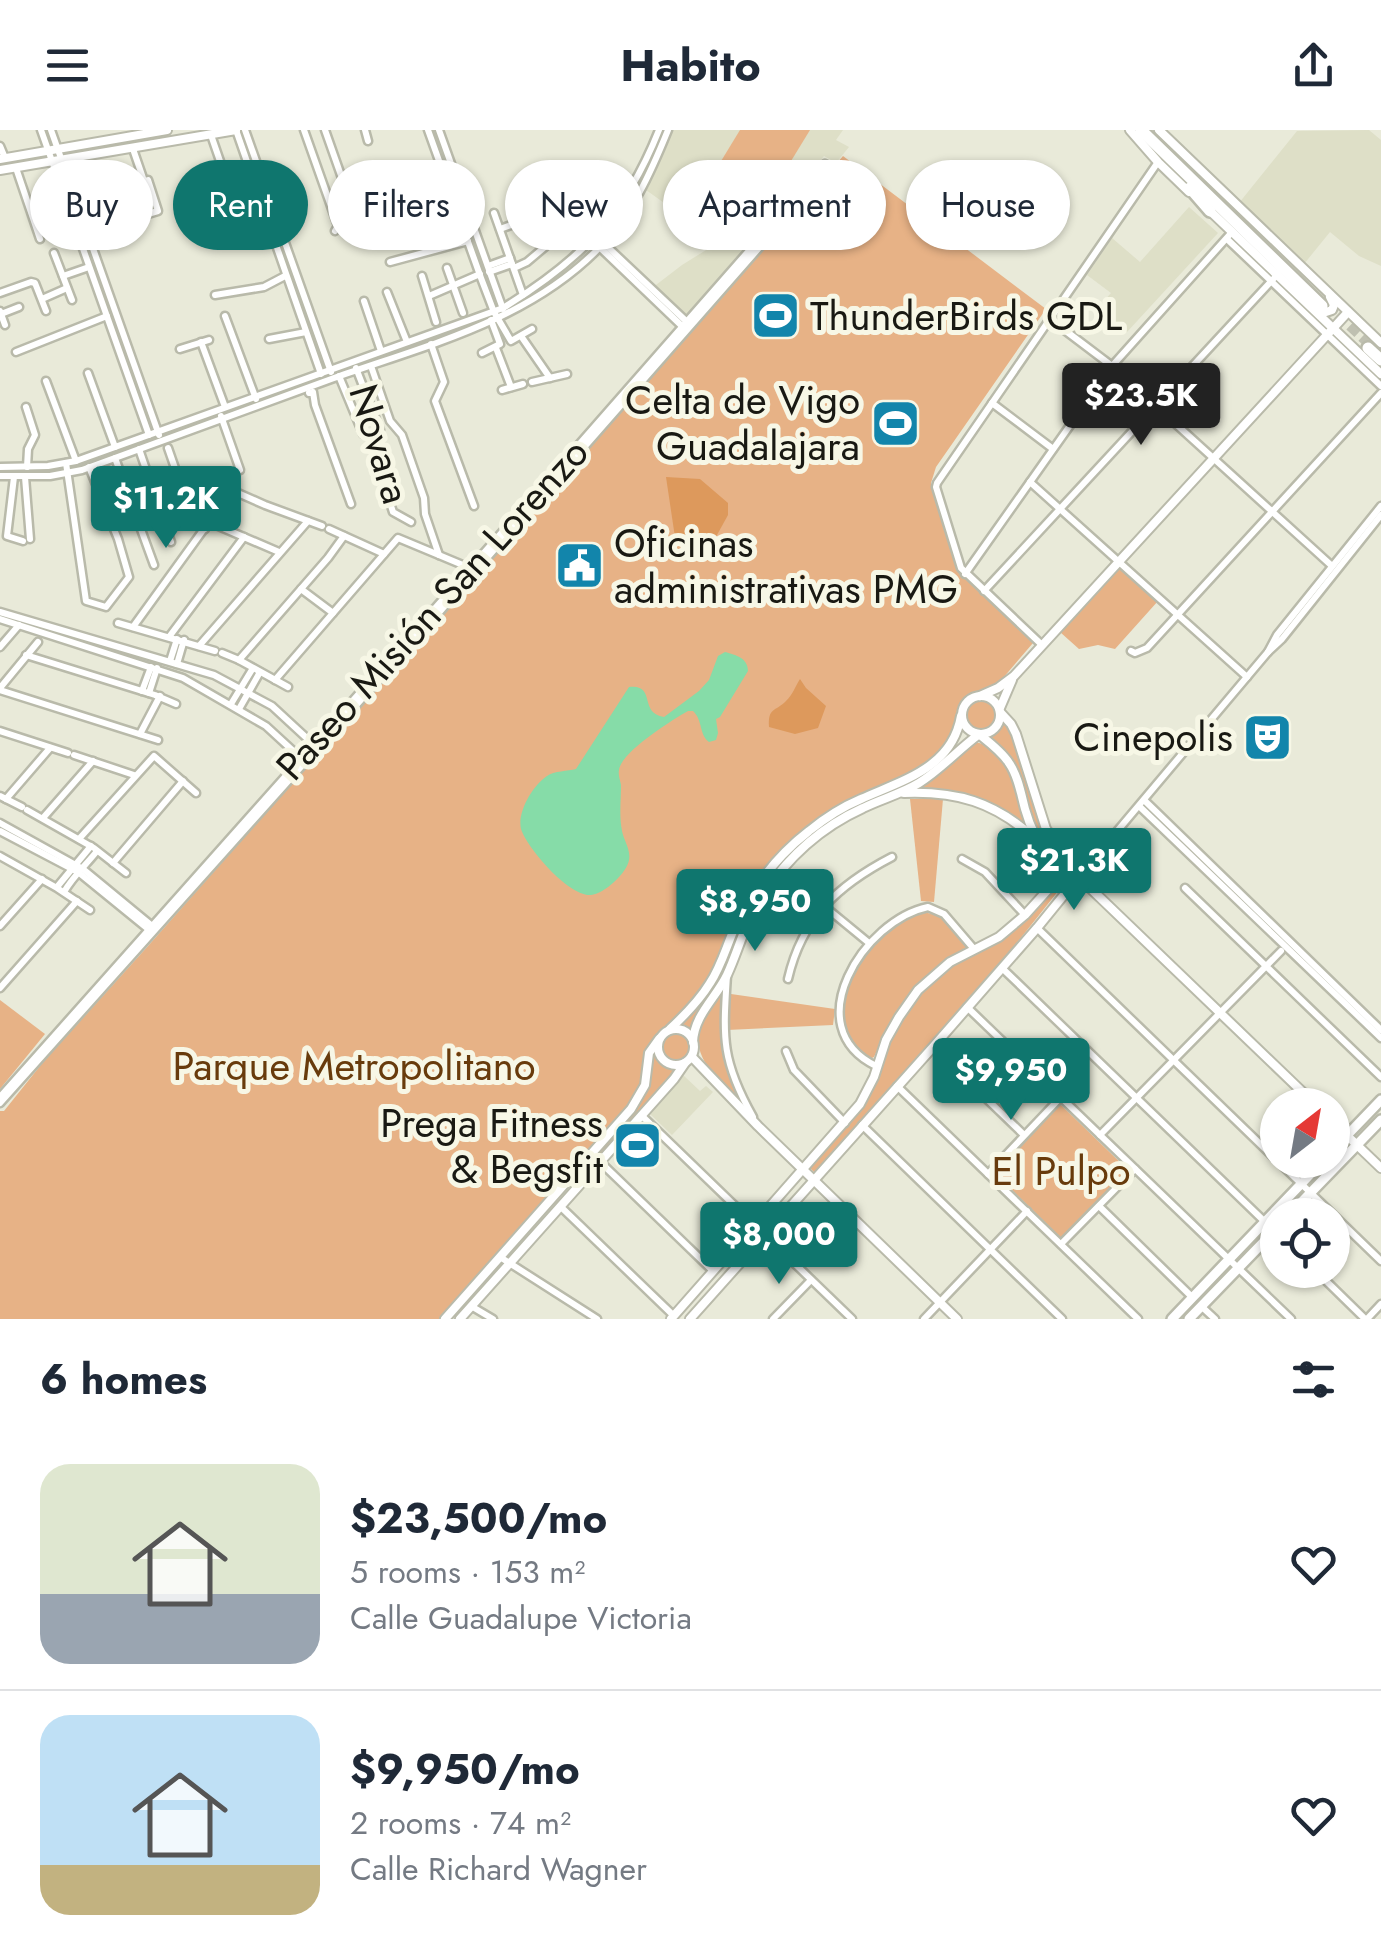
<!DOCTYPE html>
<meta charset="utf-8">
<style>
body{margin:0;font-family:Jost,sans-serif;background:#f2f2f3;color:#1f2937;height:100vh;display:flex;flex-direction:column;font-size:38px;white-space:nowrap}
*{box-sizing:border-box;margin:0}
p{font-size:32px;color:#747a83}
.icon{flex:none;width:55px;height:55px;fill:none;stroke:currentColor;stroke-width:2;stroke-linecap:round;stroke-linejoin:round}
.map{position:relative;height:1189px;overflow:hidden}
.panel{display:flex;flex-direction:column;background:#fff;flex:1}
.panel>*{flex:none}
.hud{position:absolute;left:30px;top:30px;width:1322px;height:90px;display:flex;gap:20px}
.needle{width:65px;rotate:31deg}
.tools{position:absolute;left:1260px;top:958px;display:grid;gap:20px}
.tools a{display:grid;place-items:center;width:90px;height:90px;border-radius:50%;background:#fff;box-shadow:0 2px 8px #0004;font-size:50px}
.price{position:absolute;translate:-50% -85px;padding:0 22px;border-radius:10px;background:#0f766e;color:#fff;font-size:32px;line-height:65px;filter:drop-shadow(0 2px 5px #0008)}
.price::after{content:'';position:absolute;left:50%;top:60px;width:30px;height:22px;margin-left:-15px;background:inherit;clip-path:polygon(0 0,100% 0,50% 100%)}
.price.selected{background:#222;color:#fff}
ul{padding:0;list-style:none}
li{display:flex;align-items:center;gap:30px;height:250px;padding:0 40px}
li+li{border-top:2px solid #e0e1e3}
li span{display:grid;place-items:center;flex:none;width:280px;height:200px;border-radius:30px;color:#555}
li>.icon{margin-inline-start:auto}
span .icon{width:120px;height:120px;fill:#fffc;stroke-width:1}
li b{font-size:42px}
h2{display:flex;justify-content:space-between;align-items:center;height:120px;padding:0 40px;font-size:42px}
.tag{padding:0 35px;border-radius:45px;background:#fff;box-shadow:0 2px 8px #0004;font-size:35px;line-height:90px}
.tag.selected{background:#0f766e;color:#fff}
header{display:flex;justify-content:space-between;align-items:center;height:130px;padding:0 40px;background:#fff;font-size:45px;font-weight:700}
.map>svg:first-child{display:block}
</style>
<header><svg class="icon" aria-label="menu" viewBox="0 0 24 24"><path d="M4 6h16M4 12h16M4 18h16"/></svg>Habito<svg class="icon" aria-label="share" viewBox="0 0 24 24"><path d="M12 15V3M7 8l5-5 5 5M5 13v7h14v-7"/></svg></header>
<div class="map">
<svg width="1381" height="1189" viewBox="0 0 1381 1189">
<rect width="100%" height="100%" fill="#e9ead9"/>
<g fill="#dedfc7">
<polygon points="671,0 843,0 836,10 849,17 836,33 824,26 760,107 687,189 652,158 682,135 719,112 646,60"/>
<polygon points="1369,0 1381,10 1381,136 1359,126 1330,102 1304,134 1239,73 1297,1"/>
<polygon points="1189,77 1218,103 1127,202 1097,179 1111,163 1087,145 1112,108 1140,132"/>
<polygon points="683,945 700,961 706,956 713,962 672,1005 649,983"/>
</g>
<g fill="#e7b286">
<polygon points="740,0 810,0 766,72 715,41"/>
<polygon points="843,26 1046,179 936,337 931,353 958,441 1033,513 997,555 966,568 961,573 956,583 957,595 945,617 931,629 892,653 836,676 810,694 772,731 746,766 713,839 701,858 689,876 652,911 644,928 641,952 626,978 441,1189 0,1189 0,981 4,981 44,931 148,816 727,162"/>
<polygon points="1120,436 1158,471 1115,519 1098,515 1079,519 1060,502"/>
<circle cx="981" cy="586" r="15"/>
<path d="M 1004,588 L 1019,624 L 1036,682 L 1050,711 L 1069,732 L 1064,737 C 1053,725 1041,714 1034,699 C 1016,656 1032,641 986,608 L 995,603 Z"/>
<path d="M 975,612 C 1012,618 1015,667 1025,696 C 989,669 960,666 916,660 Z"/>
<polygon points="910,669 943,669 934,772 921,771"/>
<polygon points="810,701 813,706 760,766 725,843 694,891 692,903 686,897 677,896 692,881 754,764 774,736"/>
<polygon points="1064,747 1067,750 992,844 815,1043 810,1038 850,992 873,959 895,901 917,868 951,836 1009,803 1030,786"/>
<path d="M 922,782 L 939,785 L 967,815 L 967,818 C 916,850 899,874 874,927 L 870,929 C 858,921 845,906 843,891 C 839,861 865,819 887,801 C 898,792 910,786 922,782 Z"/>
<path d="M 722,861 C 720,911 721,934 746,979 C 725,958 688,928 700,893 C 704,882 715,871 722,861 Z"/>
<polygon points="731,864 835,879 833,895 727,900"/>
<polygon points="0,870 45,904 0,959"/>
<circle cx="676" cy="917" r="15"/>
<polygon points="654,920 660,931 669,938 679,937 600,1028 596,1024 646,960 649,931"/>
<polygon points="1060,974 1128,1040 1061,1108 994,1042"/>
</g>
<g fill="#dd995c">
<polygon points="666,347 700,349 728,373 728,385 712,414 676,414"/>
<path d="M 800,549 L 806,558 L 826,576 L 818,598 L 795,604 L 769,597 C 768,577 775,582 786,571 C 792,566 796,555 800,549 Z"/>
</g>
<path fill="#86dca8" d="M 725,522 C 736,525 748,528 748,541 L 720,587 L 716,589 L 718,603 L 716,610 L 709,612 C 699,605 703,590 693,581 L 688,581 C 672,590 621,622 619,640 C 618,645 620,650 621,655 C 621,670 619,686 622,701 C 624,711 631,720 629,730 C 627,743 604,764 591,765 C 569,767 527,718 521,699 C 517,682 533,655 547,646 C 554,641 568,641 576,639 L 629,557 C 657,554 638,583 664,587 L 699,561 L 709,550 L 718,526 Z"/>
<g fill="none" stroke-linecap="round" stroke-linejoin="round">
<polyline stroke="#bfc0b1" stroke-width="11" stroke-dasharray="11 5.5" stroke-linecap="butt" points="1326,173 1371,215"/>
<defs>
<g id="minor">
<polyline points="41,0 149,305"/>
<polyline points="51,0 159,305"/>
<polyline points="236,0 321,244"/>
<polyline points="245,0 331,242"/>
<polyline points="304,0 338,96 335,101"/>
<polyline points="325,0 361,102"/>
<polyline points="365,0 368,11"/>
<polyline points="428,0 481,148 494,182 511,211 532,199"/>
<polyline points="439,0 503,179"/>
<polyline points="211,5 231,63 224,66"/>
<polyline points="0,16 5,28"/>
<polyline points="133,19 144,51"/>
<polyline points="16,38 40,109"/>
<polygon points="148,50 158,81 131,89 121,59"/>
<polyline points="494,83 523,165"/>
<polyline points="375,95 457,80"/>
<polyline points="500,99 560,77"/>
<polyline points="596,106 686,191"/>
<polyline points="1227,109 1381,256"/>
<polyline points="592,110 685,199"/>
<polyline points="54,123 72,170"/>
<polyline points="390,132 468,111"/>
<polyline points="488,136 510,128"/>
<polyline points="447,138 463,183"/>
<polyline points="514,138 527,132 572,94 552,65"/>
<polyline points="489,142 512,134"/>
<polyline points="63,146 89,137"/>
<polyline points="422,146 436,192"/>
<polyline points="387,162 407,212"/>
<polyline points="0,163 31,152 35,153 46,181"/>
<polyline points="215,165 264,157 285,146"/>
<polyline points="429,166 480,144"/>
<polyline points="42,169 67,158"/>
<polyline points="364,171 381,221"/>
<polyline points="0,181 5,195"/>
<polyline points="1,184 19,177"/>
<polyline points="225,186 256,269"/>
<polyline points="1050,189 1112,236 1332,436"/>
<polyline points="521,206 550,248"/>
<polyline points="269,209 306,202"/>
<polyline points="201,212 225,277"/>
<polyline points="431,214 444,252 435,271 474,376"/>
<polyline points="496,218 511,257"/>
<polyline points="180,219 209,210"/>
<polyline points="16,222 107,186"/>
<polyline points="482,223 500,214 491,190"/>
<polyline points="371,236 390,291 402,305 424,368 425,384 439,425"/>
<polyline points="356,238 380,300 373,320 393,382 411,392"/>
<polyline points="88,243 115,317"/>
<polyline points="339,246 363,304"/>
<polyline points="46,251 76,331"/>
<polyline points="532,252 567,244"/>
<polyline points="502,260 523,254"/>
<polyline points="309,263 313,262 315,275 351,374"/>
<polyline points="992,273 1053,319"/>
<polyline points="26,277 35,305 28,319 27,337"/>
<polyline points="221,286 240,340"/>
<polyline points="168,318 193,390 205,399"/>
<polyline points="139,319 171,412"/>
<polyline points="115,328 154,435"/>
<polyline points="66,333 86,471 106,477 129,447 118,409 89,337"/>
<path d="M 0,337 L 48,336 L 76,331 L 503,178 C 581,130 625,86 659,0"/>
<path d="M 0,346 L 50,346 L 82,340 C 166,309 250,278 334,248 C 427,215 528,191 599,118 C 632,85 651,42 668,0"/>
<polyline points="14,347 7,406 23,411"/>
<polyline points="25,347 30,409"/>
<polyline points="204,348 265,375 322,396"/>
<polyline points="1030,352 1247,547"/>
<polyline points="209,392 279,422"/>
<polyline points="329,399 384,424"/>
<polyline points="965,444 1112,236 1232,102"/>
<polyline points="301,459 333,483"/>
<polyline points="984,461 1277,145"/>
<polyline points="0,482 214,545 272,576 312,613"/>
<polyline points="0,489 183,548 266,596 303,630"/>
<polyline points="118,493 215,521"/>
<polyline points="133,497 209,392 223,357"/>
<polyline points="169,507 244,407"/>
<polyline points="1042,515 961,438 936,357 937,353 1158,32"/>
<polyline points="199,516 308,391"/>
<polyline points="0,517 19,495"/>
<polyline points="1131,521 1135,523 1147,518 1381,263"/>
<polyline points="1268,522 1282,509 1381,385"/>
<polyline points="222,523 239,530 288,557"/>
<polyline points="26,525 155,565 176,574"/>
<polyline points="239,530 328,428 344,406"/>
<polyline points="170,531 177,509"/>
<polyline points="177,534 184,510"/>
<polyline points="275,550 398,408 470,438"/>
<polyline points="0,558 38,512"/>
<polyline points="0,560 158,610"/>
<polyline points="142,561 151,537"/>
<polyline points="149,563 157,538"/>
<polyline points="231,574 253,538"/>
<polyline points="239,579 260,542"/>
<polyline points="0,601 68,623"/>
<polyline points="140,604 160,566"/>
<polyline points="74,625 134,645"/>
<polyline points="0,666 22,677"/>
<polyline points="6,669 50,618"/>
<polyline points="1144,670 1381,900"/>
<polyline points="1139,676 1381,908"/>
<polyline points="27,680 94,718 126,743"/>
<polyline points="43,688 93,631"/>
<polyline points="0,693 83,739 151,795"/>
<polyline points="0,701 78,742 148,799"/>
<polyline points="79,709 154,626 196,663"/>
<polyline points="0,726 57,758 90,780"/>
<polyline points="962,729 985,742 1025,785"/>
<polyline points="113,733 183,651"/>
<polyline points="1081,744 1268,522 1277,505 1381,376"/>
<polyline points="57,757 91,716"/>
<polyline points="1185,758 1381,947"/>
<path d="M 64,762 C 73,746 86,735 97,721"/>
<polyline points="824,776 869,813"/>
<polyline points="0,796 42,749"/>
<polyline points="1037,798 1381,1131"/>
<polyline points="1002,838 1265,1092"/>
<path d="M 727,845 C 723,908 721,930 753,987"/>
<path d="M 788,849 C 802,788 838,755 892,727"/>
<polyline points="0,858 77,771"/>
<polyline points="967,877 1291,1189"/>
<polyline points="933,917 1024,1005"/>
<polyline points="786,921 794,940 845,993"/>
<path d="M 876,936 C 796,897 864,790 928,777 L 944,784 L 974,819"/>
<polyline points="897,956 1138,1189"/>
<polyline points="0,967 461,449 825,34 830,37 436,486 0,973"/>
<polyline points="641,985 852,1189"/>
<polyline points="862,995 1062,1189"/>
<polyline points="1100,1005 1281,821"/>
<polyline points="592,1024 713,1141"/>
<polyline points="988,1044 1061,967"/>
<polyline points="560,1076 674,1186"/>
<polyline points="1099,1076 1192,1167"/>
<polyline points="1061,1114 1135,1039"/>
<polyline points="500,1127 597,1189"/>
<polyline points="1315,1140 1365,1189"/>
<polyline points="471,1176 493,1189"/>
<polyline points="1201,1176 1215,1189"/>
<polyline points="773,1189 811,1150"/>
<polyline points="924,1189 1027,1081"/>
<polyline points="1367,1189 1381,1174"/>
</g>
<g id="tertiary">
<polyline points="1130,0 1158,32 1189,62"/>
<polyline points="1159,0 1381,213"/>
<polyline points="0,29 167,0"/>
<polyline points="0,40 236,0"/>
<polyline points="1207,78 1381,244"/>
<polyline points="1317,180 1323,183 1332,180 1334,175 1330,167"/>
<circle cx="981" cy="585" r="19"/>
<polyline points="980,566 998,558 1014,546 1348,182"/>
<polyline points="1000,578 1012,550"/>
<polyline points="1000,582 1011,594 1016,604 1046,699 1089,757 1316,975"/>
<path d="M 980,605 C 990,613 1002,622 1009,633 C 1018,646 1021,664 1025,679 C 1035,715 1055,741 1089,757"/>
<path d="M 904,663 C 957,661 994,672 1033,707"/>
<circle cx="676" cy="917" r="18"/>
<path d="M 670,899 C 685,885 699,871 710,853 C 720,838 725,821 732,804 C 748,764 774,728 809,701 C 825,688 842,677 861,669 C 903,650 952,638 961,586"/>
<path d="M 693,912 C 694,885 716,868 727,845 C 739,819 745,792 761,768 C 786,729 821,697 863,678 C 881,669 901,664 919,653 C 940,640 958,620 978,605"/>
<polyline points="692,927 758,996 957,1189"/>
<polyline points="1332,991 1381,1038"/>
<polyline points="445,1189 631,979 645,955 649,923 659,909"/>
<polyline points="460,1189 674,949 685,933"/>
<polyline points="671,1189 860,974 874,947 886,910 899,887 918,860 950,832 999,807 1025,785 1072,733"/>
<polyline points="690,1189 933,917 1037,798 1081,744"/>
</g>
<g id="secondary">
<polyline points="1332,1021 1381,970"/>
<polyline points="1289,1085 1381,990"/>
<polyline points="1172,1189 1324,1030"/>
<polyline points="1189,1189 1278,1097"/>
</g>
<g id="trunk">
<polyline points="1141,0 1322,176"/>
<polyline points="1190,58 1210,81"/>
<polyline points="1368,218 1381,230"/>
</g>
</defs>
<use href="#minor" stroke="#b9baaa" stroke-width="11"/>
<use href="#tertiary" stroke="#b9baaa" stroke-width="12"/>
<use href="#secondary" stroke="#b9baaa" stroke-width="14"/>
<use href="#trunk" stroke="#b9baaa" stroke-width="16"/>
<use href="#minor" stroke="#fff" stroke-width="6"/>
<use href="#tertiary" stroke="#fff" stroke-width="8"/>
<use href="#secondary" stroke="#fff" stroke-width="9"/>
<use href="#trunk" stroke="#fff" stroke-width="11"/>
</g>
<defs>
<symbol id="stadium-square" viewBox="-11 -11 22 22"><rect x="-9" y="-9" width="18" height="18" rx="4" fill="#1285ab" stroke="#f7f7e6"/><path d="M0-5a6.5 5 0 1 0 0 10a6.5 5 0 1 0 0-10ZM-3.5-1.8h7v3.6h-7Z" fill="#fff"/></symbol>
<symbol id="civic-square" viewBox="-11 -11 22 22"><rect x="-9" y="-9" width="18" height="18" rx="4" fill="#1285ab" stroke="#f7f7e6"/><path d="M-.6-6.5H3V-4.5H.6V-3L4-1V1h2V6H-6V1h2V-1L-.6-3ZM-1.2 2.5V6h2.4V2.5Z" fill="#fff"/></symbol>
<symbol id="theatre-square" viewBox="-11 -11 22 22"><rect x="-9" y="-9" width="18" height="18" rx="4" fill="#1285ab" stroke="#f7f7e6"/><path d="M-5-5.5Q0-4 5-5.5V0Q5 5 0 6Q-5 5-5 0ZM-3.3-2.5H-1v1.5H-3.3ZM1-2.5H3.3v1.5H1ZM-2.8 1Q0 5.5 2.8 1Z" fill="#fff"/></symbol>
</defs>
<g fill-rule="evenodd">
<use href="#stadium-square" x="748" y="158" width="55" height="55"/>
<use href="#stadium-square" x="868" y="266" width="55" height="55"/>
<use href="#civic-square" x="552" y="408" width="55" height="55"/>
<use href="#theatre-square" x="1240" y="580" width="55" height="55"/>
<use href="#stadium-square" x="610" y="988" width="55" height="55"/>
</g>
<g text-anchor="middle" stroke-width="10" stroke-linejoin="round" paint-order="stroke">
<g font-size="40" fill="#191913" stroke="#f7f7e6" text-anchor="end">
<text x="810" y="200" text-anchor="start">ThunderBirds GDL</text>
<text x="860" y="284">Celta de Vigo<tspan x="860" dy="46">Guadalajara</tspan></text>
<text x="614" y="427" text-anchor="start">Oficinas<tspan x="614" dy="46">administrativas PMG</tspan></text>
<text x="1233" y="621">Cinepolis</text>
<text x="603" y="1007">Prega Fitness<tspan x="603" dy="46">&amp; Begsfit</tspan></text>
</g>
<g font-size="40" fill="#191913" stroke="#f7f7e6">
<text transform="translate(380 314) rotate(73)" y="14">Novara</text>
<text transform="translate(432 479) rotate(-48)" y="14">Paseo Misión San Lorenzo</text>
</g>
<g font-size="40" fill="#683b0c" stroke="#f7f7e6">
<text x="354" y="950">Parque Metropolitano</text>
<text x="1061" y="1055">El Pulpo</text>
</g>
</g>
</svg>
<div class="tools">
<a><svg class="needle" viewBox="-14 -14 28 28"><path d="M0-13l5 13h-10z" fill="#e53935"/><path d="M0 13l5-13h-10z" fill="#747a83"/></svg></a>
<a><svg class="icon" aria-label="locate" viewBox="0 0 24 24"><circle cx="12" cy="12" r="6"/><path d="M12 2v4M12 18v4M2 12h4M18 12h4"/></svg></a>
</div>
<b class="price selected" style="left:1141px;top:318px">$23.5K</b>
<b class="price" style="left:166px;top:421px">$11.2K</b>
<b class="price" style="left:1074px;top:783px">$21.3K</b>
<b class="price" style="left:755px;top:824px">$8,950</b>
<b class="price" style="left:1011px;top:993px">$9,950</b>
<b class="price" style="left:779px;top:1157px">$8,000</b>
<div class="hud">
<a class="tag">Buy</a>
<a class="tag selected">Rent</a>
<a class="tag">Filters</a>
<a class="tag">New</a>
<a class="tag">Apartment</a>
<a class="tag">House</a>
</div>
</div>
<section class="panel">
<h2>6 homes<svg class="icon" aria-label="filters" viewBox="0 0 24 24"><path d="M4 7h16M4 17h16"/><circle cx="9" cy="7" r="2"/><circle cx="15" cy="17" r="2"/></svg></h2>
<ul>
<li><span style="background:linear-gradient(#dfe7d0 65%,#9aa5b1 0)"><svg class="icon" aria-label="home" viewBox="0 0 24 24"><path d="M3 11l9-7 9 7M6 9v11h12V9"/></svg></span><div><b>$23,500/mo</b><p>5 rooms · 153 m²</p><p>Calle Guadalupe Victoria</p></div><svg class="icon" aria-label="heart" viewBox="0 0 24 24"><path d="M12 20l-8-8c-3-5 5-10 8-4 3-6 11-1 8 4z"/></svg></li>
<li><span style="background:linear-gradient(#bfe0f5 75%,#c2b280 0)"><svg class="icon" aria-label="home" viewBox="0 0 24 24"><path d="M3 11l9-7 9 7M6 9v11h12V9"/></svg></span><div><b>$9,950/mo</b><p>2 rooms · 74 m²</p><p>Calle Richard Wagner</p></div><svg class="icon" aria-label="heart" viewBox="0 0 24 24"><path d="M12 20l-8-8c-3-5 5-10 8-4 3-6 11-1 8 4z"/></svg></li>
</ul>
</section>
